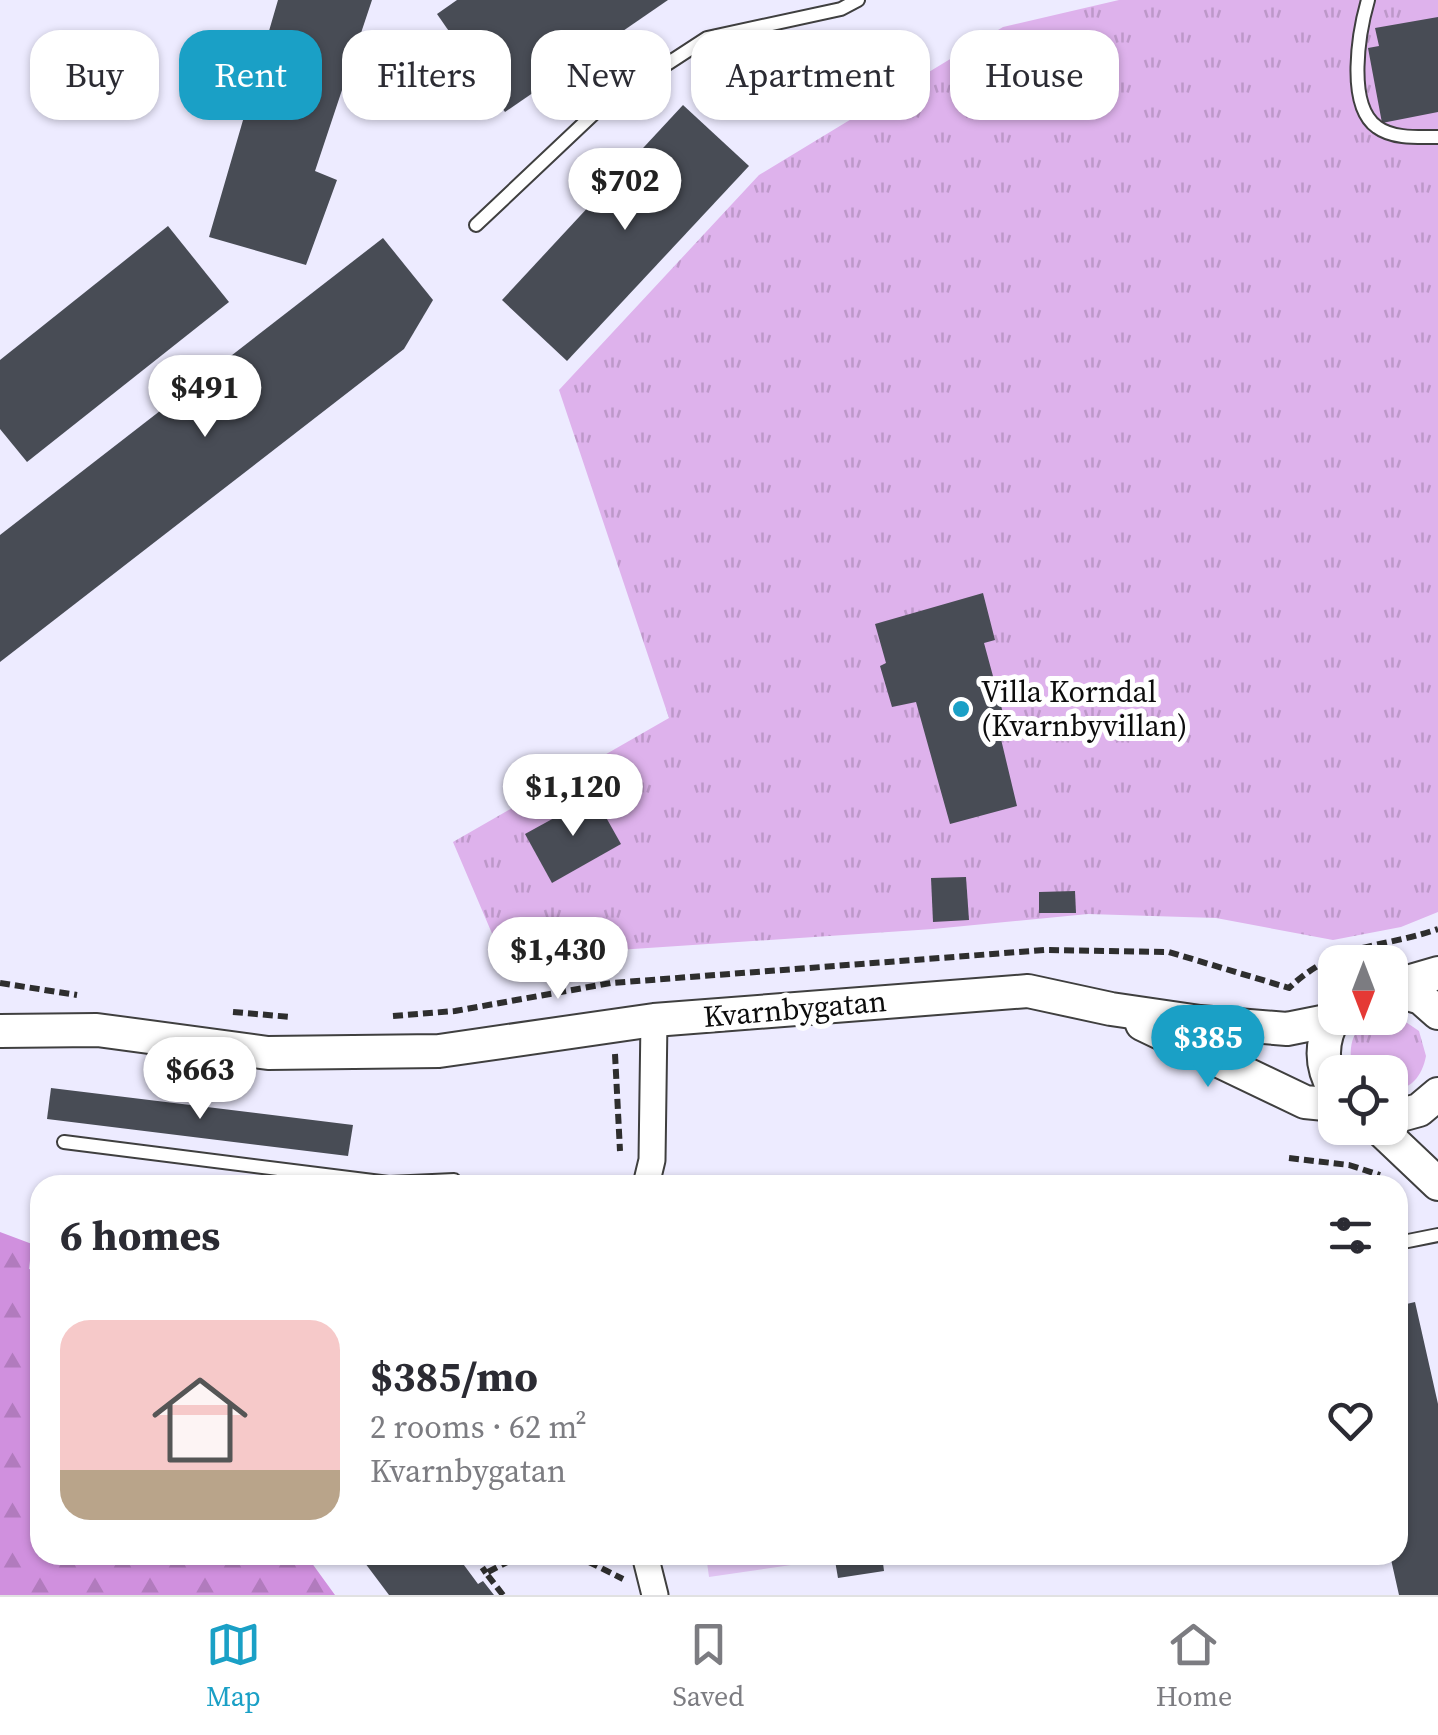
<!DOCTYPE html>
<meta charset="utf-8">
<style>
body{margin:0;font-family:"Source Serif 4",serif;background:#f2f2f3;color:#2b2b33;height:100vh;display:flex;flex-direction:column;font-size:38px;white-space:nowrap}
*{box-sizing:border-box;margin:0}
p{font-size:32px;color:#7c7c81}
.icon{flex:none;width:55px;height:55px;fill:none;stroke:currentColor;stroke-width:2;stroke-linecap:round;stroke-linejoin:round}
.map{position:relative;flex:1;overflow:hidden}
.sheet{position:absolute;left:30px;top:1175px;width:1378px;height:390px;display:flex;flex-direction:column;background:#fff;border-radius:30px;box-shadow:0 2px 8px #0004}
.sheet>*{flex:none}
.guide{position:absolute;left:30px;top:30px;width:1380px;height:90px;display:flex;gap:20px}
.needle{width:65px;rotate:180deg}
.buttons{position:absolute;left:1318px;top:945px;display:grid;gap:20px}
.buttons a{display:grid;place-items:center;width:90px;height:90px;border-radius:20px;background:#fff;box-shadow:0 2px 8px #0004;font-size:50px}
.price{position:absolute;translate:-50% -85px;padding:0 22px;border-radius:35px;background:#fff;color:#222;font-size:32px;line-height:65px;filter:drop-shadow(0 2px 5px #0008)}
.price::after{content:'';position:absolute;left:50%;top:60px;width:30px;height:22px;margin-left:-15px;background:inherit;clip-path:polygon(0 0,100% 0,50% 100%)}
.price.on{background:#1aa0c6;color:#fff}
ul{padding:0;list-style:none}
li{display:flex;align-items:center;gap:30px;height:250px;padding:0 30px}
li+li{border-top:2px solid #e1e1e2}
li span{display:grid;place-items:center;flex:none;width:280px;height:200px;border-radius:30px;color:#555}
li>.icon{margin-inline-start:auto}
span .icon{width:120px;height:120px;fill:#fffc;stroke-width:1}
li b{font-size:42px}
h2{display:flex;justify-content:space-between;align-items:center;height:120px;padding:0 30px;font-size:42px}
.tag{padding:0 35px;border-radius:30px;background:#fff;box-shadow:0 2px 8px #0004;font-size:35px;line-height:90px}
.tag.on{background:#1aa0c6;color:#fff}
.tab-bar{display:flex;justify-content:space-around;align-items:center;height:140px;border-top:2px solid #e1e1e2;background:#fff;font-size:28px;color:#7c7c81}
.tab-bar a{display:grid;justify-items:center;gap:5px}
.tab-bar .on{color:#1aa0c6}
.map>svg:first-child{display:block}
</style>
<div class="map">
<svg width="1438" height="1595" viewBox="0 0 1438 1595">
<defs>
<pattern id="grass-tufts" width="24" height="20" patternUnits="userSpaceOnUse" patternTransform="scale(2.5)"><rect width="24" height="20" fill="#deb2ec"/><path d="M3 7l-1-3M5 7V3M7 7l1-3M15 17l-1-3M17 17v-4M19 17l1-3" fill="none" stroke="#bd98c9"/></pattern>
<pattern id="forest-firs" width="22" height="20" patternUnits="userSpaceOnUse" patternTransform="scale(2.5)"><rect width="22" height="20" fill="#d090de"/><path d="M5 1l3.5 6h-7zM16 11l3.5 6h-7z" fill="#b17bbd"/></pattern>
</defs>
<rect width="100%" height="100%" fill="#edebff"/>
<g fill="url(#grass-tufts)">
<polygon points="1119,0 1438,0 1438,912 1401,927 1333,940 1216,918 1088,914 933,929 603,951 508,971 453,842 669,718 559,390 759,175 1003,27"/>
<path d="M 1397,1016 L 1419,1031 L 1426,1056 C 1422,1077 1411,1089 1390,1092 L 1390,1072 L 1355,1072 C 1346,1053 1351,1025 1374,1018 C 1381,1016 1391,1017 1397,1016 Z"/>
</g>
<polygon fill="url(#forest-firs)" points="0,1232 32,1244 29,1269 40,1271 40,1555 306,1555 335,1595 0,1595"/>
<polygon fill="#e1c5f3" points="706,1555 790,1555 791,1565 709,1577"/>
<g fill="#484c55">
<polygon points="278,0 372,0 315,171 337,180 306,265 209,237"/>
<polygon points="457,0 668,0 505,112 437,14"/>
<polygon points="1438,17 1438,112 1382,123 1368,48 1379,46 1375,28"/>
<polygon points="683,105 749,166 567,361 502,300"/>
<polygon points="168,226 229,302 27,462 0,429 0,360"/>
<polygon points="383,238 433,300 404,349 0,662 0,535"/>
<polygon points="983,593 995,640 984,643 1006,724 1000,735 1017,806 950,824 916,702 892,707 880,666 886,663 875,624"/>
<polygon points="594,796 621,844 552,883 525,834"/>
<polygon points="966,877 969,920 933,922 931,878"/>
<polygon points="1075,891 1076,913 1039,913 1039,892"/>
<polygon points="51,1088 353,1125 348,1156 47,1119"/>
<polygon points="1415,1302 1438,1404 1438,1595 1399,1595 1390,1555 1398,1555 1398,1306"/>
<polygon points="359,1555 469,1555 461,1561 478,1584 483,1581 494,1595 389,1595"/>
<polygon points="834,1555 882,1555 884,1571 838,1578"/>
</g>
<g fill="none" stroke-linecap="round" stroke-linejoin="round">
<defs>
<g id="service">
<path d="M 1368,0 C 1359,31 1346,105 1377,127 C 1393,139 1419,137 1438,137"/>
<polyline points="476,225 601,107 707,38 841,9 858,0"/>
<polyline points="64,1142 389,1183 454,1180 458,1185"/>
<polyline points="1398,1243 1438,1235"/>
</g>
<g id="minor">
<polyline points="646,1185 652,1160 654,1020"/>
<polyline points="645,1555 655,1595"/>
</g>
<g id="tertiary">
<polyline points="1390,987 1438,973"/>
<polyline points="1390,989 1421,998 1438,1013"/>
<path d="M 1335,1016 C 1320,1041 1320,1066 1335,1091"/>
<polyline points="1142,1024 1305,1102 1335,1105"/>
<polyline points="0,1031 97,1030 268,1053 439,1051 654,1020 1028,991 1111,1009 1200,1022 1287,1029 1332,1020"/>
<polyline points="1390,1118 1419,1110 1438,1094"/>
<polyline points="1379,1128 1438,1184"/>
</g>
</defs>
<use href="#service" stroke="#3f3f3f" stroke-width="16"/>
<use href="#minor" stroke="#3f3f3f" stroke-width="29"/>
<use href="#tertiary" stroke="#3f3f3f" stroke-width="36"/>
<g stroke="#2e2e2e" stroke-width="6" stroke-dasharray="10 5" stroke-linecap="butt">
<polyline points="0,983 77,995"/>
<polyline points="233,1012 291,1017"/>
<path d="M 393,1016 L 455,1011 L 611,983 L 1045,950 L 1169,952 L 1289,988 C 1337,942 1380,949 1438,929"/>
<polyline points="615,1054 620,1151"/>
<polyline points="1289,1158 1349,1165 1380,1175"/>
<polyline points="474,1555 486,1573"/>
<polyline points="575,1555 623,1579"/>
<polyline points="503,1595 486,1573 521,1555"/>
</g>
<use href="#service" stroke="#fff" stroke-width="12"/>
<use href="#minor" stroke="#fff" stroke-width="25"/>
<use href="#tertiary" stroke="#fff" stroke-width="32"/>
</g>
<circle fill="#1aa0c6" stroke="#fff" stroke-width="4" cx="961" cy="709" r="10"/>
<g text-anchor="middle" stroke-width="10" stroke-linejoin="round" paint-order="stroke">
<g font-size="30" fill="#0c0c0c" stroke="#fff" text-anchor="start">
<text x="981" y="702">Villa Korndal<tspan x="981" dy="34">(Kvarnbyvillan)</tspan></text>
</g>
<g font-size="30" fill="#0c0c0c" stroke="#fff">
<text transform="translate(795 1009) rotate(-5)" y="10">Kvarnbygatan</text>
</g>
</g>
</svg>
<div class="buttons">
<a><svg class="needle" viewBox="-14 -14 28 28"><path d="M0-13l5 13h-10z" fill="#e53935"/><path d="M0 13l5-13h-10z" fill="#7c7c81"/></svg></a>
<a><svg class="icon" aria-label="locate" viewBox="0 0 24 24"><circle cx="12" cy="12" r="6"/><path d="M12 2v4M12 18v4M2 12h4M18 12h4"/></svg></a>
</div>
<b class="price" style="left:625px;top:233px">$702</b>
<b class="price" style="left:205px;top:440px">$491</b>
<b class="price" style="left:573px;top:839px">$1,120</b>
<b class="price" style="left:558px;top:1002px">$1,430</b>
<b class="price on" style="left:1208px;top:1090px">$385</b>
<b class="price" style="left:200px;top:1122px">$663</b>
<div class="guide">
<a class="tag">Buy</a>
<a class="tag on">Rent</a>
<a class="tag">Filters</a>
<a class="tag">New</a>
<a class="tag">Apartment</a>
<a class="tag">House</a>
</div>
<section class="sheet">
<h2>6 homes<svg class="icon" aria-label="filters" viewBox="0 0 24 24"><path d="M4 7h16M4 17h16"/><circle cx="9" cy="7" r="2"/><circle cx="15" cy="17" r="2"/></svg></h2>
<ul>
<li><span style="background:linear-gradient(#f6c9c9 75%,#b9a48a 0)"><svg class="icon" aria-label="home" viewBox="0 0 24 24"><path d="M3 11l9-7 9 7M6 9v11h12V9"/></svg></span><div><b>$385/mo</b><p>2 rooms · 62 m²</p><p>Kvarnbygatan</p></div><svg class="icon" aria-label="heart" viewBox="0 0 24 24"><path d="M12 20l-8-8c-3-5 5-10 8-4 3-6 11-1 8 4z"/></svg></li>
</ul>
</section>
</div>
<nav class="tab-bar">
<a class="on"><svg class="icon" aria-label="map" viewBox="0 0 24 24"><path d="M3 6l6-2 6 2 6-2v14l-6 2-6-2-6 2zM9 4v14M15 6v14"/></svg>Map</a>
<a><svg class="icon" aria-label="saved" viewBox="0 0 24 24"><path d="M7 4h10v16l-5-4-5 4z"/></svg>Saved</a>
<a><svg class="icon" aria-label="home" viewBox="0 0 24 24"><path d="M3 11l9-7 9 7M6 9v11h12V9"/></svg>Home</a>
</nav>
